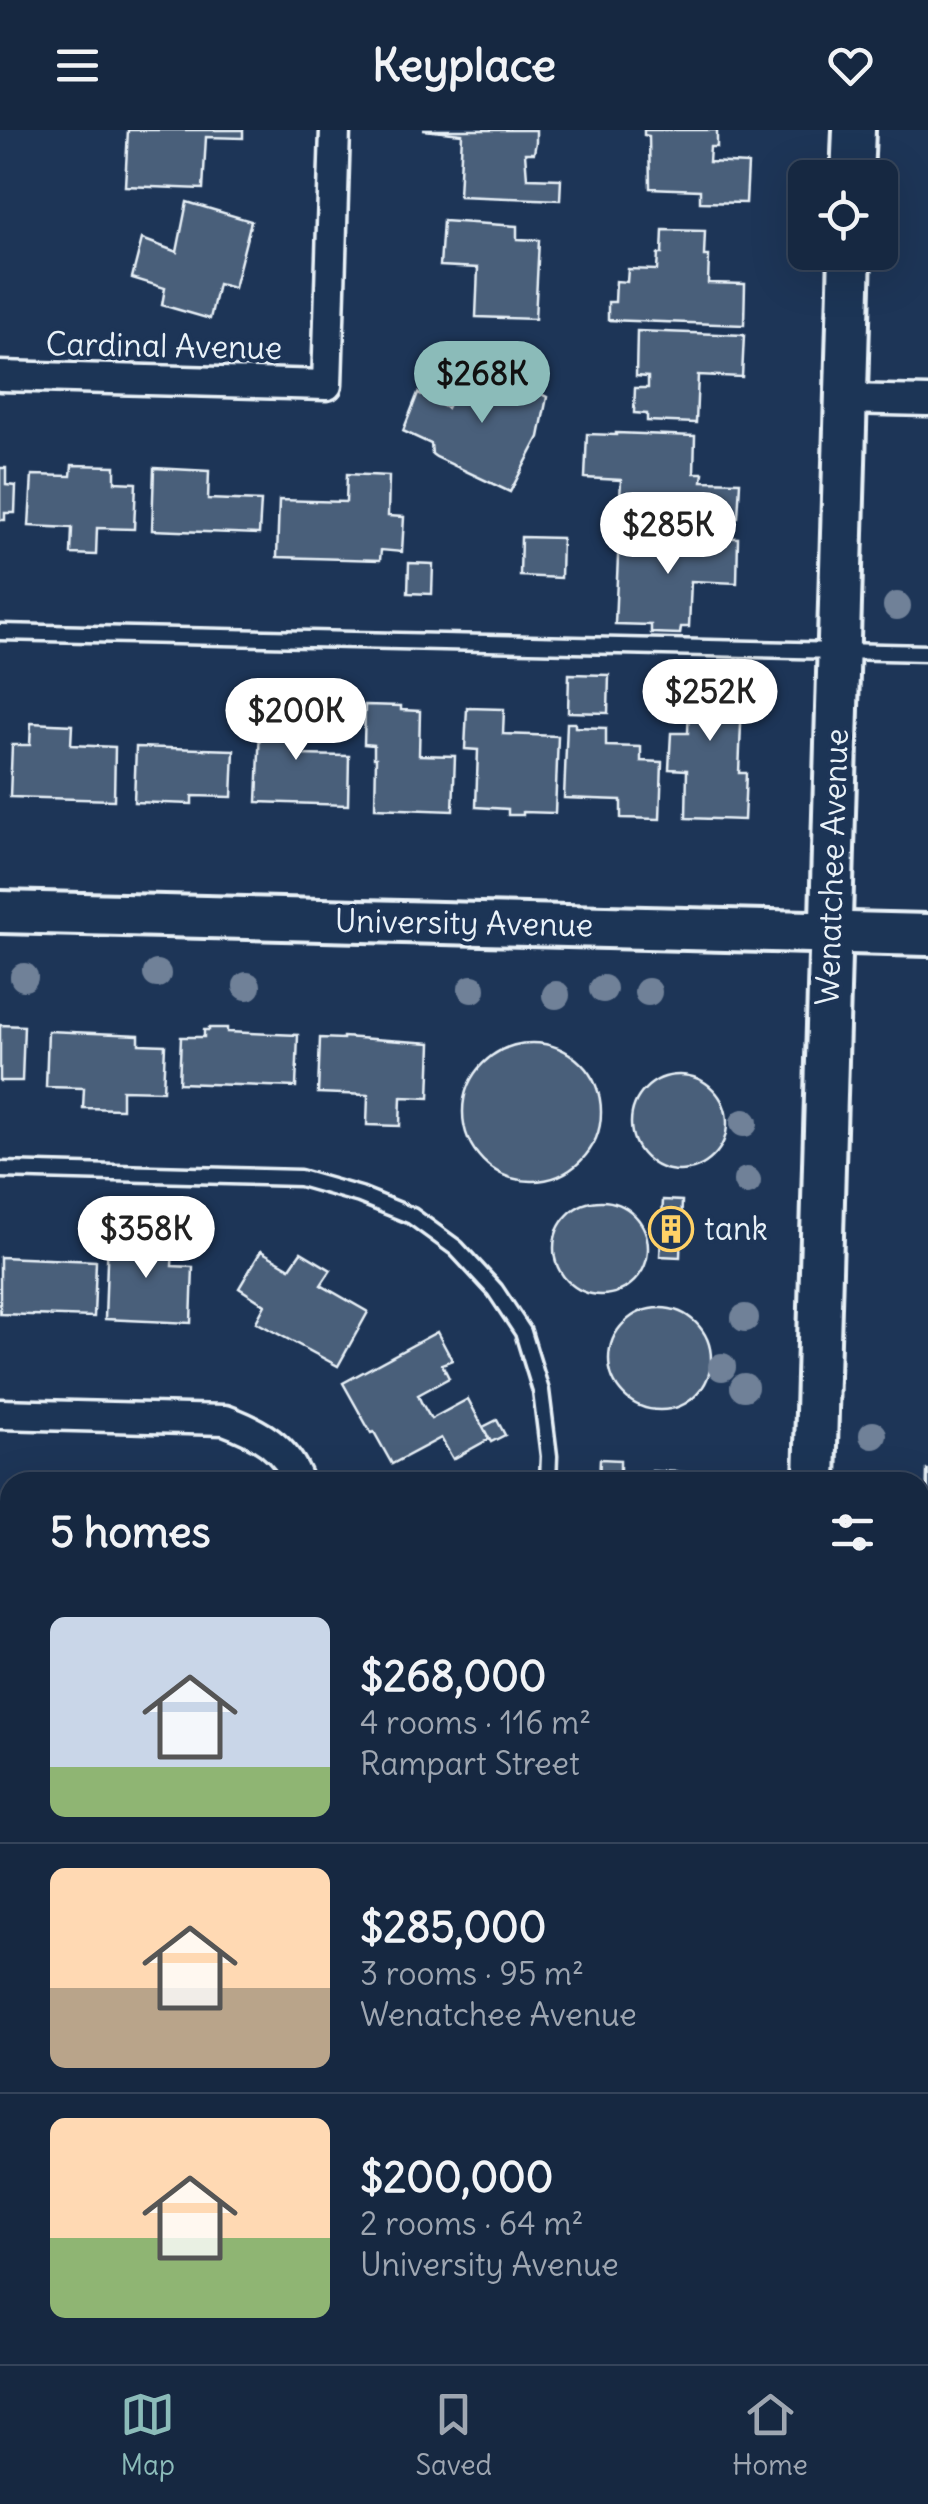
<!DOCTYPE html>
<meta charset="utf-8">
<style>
body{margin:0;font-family:Delius,sans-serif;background:#23344c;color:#f1f3f6;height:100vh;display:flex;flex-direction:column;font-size:38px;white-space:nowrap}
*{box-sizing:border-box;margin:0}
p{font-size:32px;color:#9ea6b1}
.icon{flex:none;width:55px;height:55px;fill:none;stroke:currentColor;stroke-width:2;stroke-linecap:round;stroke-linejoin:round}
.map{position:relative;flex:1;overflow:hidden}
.details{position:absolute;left:0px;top:1342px;width:930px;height:892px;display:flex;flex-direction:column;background:#162841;border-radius:30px 30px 0 0;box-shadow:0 10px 40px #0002,0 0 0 2px #35445a}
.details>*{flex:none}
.tools{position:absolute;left:788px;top:30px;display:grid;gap:20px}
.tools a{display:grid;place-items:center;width:110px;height:110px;border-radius:15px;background:#162841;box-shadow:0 10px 40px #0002,0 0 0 2px #35445a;font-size:50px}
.price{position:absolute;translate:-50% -85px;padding:0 22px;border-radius:35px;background:#fff;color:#222;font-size:32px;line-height:65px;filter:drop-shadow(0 2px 5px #0008)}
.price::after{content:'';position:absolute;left:50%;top:60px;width:30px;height:22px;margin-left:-15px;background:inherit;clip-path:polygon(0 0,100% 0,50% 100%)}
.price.selected{background:#8bbbb9;color:#111}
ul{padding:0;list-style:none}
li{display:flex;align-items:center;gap:30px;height:250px;padding:0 50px}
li+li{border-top:2px solid #35445a}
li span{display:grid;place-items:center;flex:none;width:280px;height:200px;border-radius:15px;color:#555}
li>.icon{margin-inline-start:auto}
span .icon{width:120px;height:120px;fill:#fffc;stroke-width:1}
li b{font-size:42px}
h2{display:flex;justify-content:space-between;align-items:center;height:120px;padding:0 50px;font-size:42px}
header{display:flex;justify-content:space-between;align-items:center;height:130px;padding:0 50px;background:#162841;font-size:45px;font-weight:700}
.dock{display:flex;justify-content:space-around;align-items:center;height:140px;border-top:2px solid #35445a;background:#162841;font-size:28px;color:#9ea6b1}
.dock a{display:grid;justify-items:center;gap:5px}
.dock .selected{color:#8bbbb9}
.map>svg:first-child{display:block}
</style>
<header><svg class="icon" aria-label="menu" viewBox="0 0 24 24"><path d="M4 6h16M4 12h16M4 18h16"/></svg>Keyplace<svg class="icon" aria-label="heart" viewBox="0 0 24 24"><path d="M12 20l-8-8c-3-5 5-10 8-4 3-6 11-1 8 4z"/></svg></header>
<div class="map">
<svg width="928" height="2234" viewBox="0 0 928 2234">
<rect width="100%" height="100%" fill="#1d3557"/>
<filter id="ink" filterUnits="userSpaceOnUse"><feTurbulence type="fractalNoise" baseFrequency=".01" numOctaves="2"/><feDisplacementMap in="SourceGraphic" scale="20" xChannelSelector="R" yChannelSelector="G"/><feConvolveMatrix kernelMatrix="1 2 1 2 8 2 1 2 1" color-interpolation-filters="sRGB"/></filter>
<g filter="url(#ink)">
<g fill="#495e7a" stroke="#e8f1f8" stroke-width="2.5">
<polygon points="128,0 243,0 243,8 206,7 203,59 125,56"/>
<polygon points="423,0 536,0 536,12 534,23 525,23 527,48 561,49 560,70 459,66 462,4"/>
<polygon points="644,0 717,0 717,17 710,17 709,32 748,34 746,73 700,72 700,60 650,58 649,6 644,5"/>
<polygon points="187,72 251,91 234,158 218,154 210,189 162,175 165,158 132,148 142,109 177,122"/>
<polygon points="443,91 517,96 517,109 539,110 535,189 476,187 478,138 440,136"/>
<polygon points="663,100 705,101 704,126 709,126 708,153 745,154 744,195 608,190 608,172 615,172 616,151 627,152 628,139 657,140 658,124 662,124"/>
<polygon points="637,201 744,205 742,247 698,245 696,293 647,291 647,284 634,283 635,258 648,258 648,247 636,246"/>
<polygon points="471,230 547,267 539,307 510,362 436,327 432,324 431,314 403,301 418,263 447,278"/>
<polygon points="616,303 695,306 694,343 703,343 702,351 740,352 738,387 723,387 723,398 644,393 645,370 620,369 621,350 585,348 587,304 616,305"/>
<polygon points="72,335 115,336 115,352 136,353 134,399 97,398 96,425 71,424 72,398 29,396 32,345 71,346"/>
<polygon points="0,338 6,338 6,355 16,356 15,383 5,383 5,390 0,390"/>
<polygon points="154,338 209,341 208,369 261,371 259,404 152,400"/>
<polygon points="347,344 389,346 388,386 404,387 402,422 381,420 380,430 277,427 279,370 346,372"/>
<polygon points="619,404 738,408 737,453 691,451 689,497 681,497 680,504 651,503 651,495 615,494"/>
<polygon points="521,407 562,408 561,448 520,446"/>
<polygon points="409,433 433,434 432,464 408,463"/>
<polygon points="705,538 736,539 735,568 742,569 739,643 746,643 744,690 686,688 687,640 669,639 671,603 688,603 689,571 667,570 668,542 705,543"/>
<polygon points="569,544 609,545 608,583 568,582"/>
<polygon points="261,572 300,573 298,625 349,626 348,675 257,672"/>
<polygon points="365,575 401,576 401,580 420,581 419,625 455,626 453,681 375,678 376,628 374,628 374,615 364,614"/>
<polygon points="467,578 504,579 503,604 558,606 555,683 523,682 523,685 508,685 508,679 476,677 478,620 465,619"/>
<polygon points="31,593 72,595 71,615 115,617 114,670 10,667 12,615 30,615"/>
<polygon points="567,593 575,593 575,597 606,598 606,616 641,617 641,631 662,632 660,689 621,688 621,670 564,668"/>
<polygon points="136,617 234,620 232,667 192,666 192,674 134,672"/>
<polygon points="0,895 24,896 22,951 0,951"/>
<polygon points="209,898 227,898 227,902 298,905 296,957 179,953 181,907 204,907 204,900 209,900"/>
<polygon points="48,901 139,905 139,914 165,915 163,961 122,960 122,979 83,978 84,958 46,957"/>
<polygon points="343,907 431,913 429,968 401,967 400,996 367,995 368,965 318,963 320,908 343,909"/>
<circle cx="532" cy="982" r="69"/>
<circle cx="679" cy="993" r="48"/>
<polygon points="663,1070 682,1071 680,1127 660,1126"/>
<circle cx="601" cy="1118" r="47"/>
<polygon points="108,1104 170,1108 169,1117 173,1117 172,1136 193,1137 191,1193 105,1189"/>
<polygon points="261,1121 290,1138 301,1122 331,1140 321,1155 368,1182 338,1236 256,1192 265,1175 239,1158"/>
<polygon points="0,1127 96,1131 94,1187 0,1184"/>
<circle cx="660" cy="1229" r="51"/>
<polygon points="437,1202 452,1230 442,1234 449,1248 418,1265 421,1272 431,1289 468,1269 489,1309 453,1329 441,1308 392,1334 374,1302 371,1303 343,1253"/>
<polygon points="497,1290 505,1305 491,1312 483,1297"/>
<polygon points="600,1329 620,1330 620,1352 599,1352"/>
<polygon points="927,1340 928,1340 928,1432 925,1432"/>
<polygon points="652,1341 706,1343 706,1352 628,1352 651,1352"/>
<rect x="0" y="1381" width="10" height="60"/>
<polygon points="927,1452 928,1452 928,1544 926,1544 927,1496 923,1496 924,1471 927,1471"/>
<rect x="920" y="1562" width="8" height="95"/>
<polygon points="0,1577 10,1577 10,1631 0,1630"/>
<rect x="920" y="1674" width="8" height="92"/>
<rect x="920" y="1785" width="8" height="92"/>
<polygon points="0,1821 10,1822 10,1879 0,1878"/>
<polygon points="920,1894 928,1895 928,1989 920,1988"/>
<polygon points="920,2006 928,2006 928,2109 920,2108"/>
<rect x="0" y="2016" width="10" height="60"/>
<rect x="0" y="2016" width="10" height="60"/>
</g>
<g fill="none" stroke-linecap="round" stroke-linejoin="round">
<defs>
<g id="lane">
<polyline points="0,502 928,523"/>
<polyline points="0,1040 300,1048 360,1065 412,1086 456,1118 495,1160 523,1202 541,1261 549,1326 548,1352"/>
<polyline points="521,2234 521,2225"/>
</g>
<g id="street">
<polyline points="0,246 327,255 335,0"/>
<polyline points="846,269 928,271"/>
<path d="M 0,1284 L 225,1290 C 258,1302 286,1317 299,1352"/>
<polyline points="0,1727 10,1727"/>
<polyline points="0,2171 10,2171"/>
<polyline points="920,2194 928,2194"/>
<polyline points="283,2234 283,2225"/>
</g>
<g id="secondary">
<polyline points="852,48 854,0"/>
<polyline points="0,782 928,805"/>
<polyline points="815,1352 850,122"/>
<polyline points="789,2234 790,2225"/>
</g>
</defs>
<use href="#lane" stroke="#e8f1f8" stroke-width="21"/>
<use href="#street" stroke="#e8f1f8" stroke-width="35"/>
<use href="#secondary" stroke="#e8f1f8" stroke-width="48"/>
<use href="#lane" stroke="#1d3557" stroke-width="14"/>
<use href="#street" stroke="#1d3557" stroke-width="28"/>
<use href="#secondary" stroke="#1d3557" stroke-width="40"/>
</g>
<g fill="#708198">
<circle cx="897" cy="476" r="14"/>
<circle cx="157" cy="844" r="14"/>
<circle cx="24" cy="847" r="14"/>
<circle cx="247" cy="856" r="14"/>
<circle cx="472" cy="859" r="14"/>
<circle cx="603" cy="859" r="14"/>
<circle cx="648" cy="862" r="14"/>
<circle cx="556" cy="865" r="14"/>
<circle cx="744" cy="993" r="14"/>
<circle cx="747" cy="1051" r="14"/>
<circle cx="745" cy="1188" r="14"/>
<circle cx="722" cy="1237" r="14"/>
<circle cx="744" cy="1257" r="14"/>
<circle cx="873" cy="1305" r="14"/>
</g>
</g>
<defs>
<symbol id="building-ring" viewBox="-11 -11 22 22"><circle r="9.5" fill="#1d3557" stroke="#ffd166" stroke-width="1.5"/><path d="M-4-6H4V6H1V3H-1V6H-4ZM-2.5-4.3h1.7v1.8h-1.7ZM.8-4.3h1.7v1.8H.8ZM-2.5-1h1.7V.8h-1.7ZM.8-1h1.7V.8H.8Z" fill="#ffd166"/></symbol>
</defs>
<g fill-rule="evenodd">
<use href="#building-ring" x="646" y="1074" width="50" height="50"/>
</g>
<g text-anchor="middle" stroke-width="8" stroke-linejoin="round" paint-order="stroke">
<g font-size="32" fill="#e8f1f8" stroke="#1d3557">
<text transform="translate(164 216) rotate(1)" y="11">Cardinal Avenue</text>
<text transform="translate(832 737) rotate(-88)" y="11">Wenatchee Avenue</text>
<text transform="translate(464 793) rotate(1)" y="11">University Avenue</text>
</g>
<g font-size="32" fill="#e8f1f8" stroke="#1d3557" text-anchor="start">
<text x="704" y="1110">tank</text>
</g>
</g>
</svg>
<div class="tools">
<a><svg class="icon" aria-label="locate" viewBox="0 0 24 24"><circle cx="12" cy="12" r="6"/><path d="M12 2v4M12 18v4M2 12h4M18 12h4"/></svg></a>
</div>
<b class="price selected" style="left:482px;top:296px">$268K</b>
<b class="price" style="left:668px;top:447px">$285K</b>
<b class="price" style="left:710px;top:614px">$252K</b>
<b class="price" style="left:296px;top:633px">$200K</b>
<b class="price" style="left:146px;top:1151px">$358K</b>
<section class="details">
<h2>5 homes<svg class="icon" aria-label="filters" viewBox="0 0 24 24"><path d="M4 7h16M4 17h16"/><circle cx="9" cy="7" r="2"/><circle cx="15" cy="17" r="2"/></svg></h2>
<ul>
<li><span style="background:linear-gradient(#c9d6e8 75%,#8fb573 0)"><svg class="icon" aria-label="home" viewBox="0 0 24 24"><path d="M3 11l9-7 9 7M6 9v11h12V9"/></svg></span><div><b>$268,000</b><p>4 rooms · 116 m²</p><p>Rampart Street</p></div></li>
<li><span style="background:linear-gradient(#ffd9b3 60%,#b9a48a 0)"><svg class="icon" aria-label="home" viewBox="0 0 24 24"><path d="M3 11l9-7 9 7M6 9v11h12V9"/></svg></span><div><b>$285,000</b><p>3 rooms · 95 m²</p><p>Wenatchee Avenue</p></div></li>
<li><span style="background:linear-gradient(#ffd9b3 60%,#8fb573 0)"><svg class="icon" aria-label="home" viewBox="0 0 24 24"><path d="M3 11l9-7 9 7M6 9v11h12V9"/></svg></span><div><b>$200,000</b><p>2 rooms · 64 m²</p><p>University Avenue</p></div></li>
</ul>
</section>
</div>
<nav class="dock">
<a class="selected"><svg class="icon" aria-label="map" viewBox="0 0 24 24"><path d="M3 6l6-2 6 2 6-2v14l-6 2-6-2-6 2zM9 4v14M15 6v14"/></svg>Map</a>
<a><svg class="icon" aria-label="saved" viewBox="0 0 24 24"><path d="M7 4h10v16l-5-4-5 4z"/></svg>Saved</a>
<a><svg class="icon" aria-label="home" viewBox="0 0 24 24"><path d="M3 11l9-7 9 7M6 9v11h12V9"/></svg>Home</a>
</nav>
